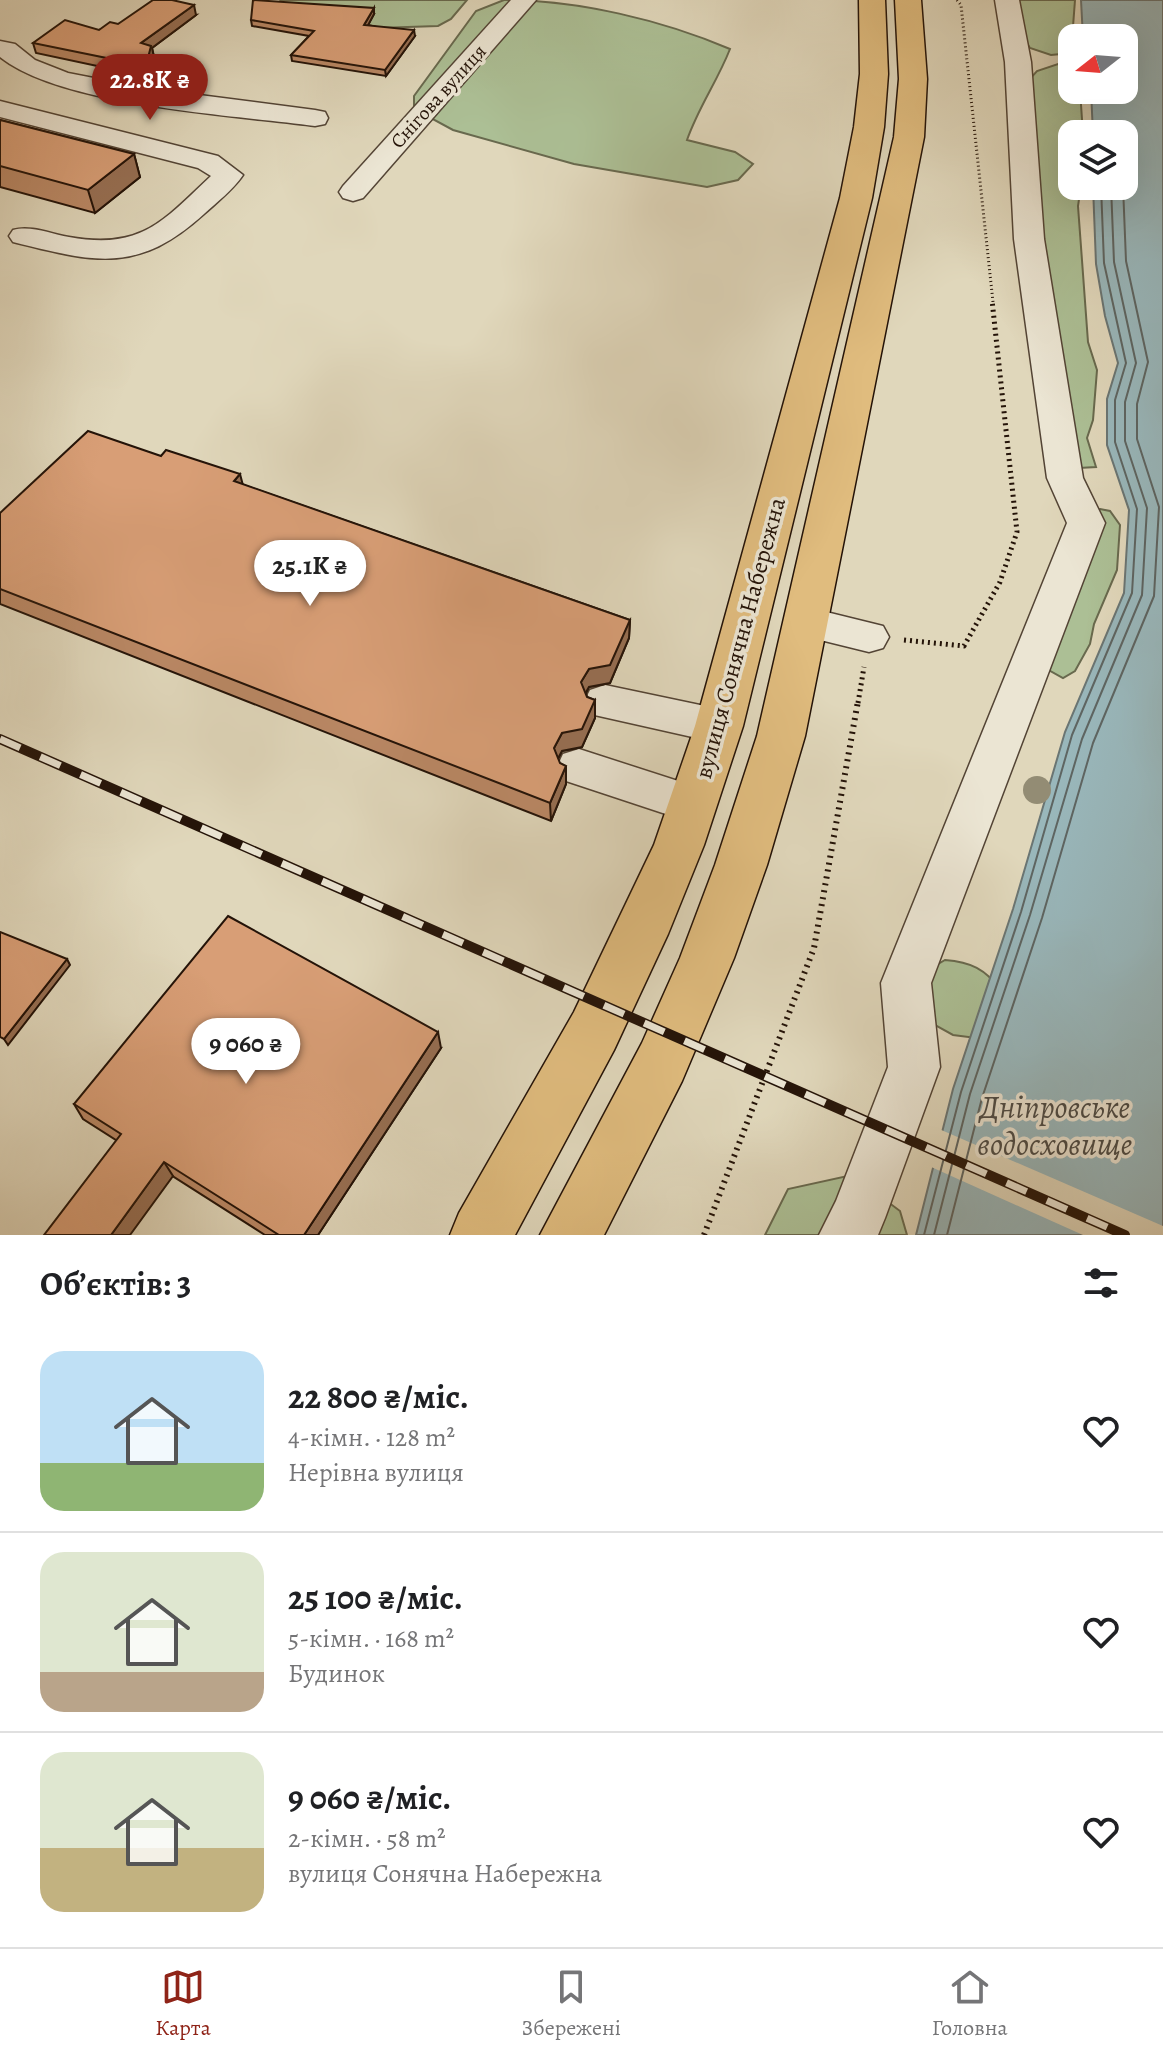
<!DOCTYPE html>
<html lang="uk">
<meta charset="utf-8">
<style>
body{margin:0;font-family:Alegreya,serif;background:#f6f6f6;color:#202124;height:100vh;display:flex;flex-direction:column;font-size:30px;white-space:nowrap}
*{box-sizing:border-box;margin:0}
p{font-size:26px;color:#757577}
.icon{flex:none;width:44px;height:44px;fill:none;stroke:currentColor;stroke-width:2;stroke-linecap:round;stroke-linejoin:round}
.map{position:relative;height:1235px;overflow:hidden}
.details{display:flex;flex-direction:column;background:#fff;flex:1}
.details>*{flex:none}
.needle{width:52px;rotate:253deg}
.buttons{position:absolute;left:1058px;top:24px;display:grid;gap:16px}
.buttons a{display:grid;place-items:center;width:80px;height:80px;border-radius:16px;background:#fff;box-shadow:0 8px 32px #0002;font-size:40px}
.price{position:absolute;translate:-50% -68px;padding:0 18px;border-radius:28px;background:#fff;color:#222;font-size:26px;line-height:52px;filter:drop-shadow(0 2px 4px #0008)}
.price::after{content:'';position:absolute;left:50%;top:48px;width:24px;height:18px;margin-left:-12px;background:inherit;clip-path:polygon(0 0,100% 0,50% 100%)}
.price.current{background:#8f2418;color:#fff}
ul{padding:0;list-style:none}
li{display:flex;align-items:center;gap:24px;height:200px;padding:0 40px}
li+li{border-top:2px solid #e0e0e0}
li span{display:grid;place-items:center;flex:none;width:224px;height:160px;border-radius:24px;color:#555}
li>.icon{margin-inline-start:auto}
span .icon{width:96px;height:96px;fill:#fffc;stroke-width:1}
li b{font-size:34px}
h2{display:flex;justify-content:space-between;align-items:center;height:96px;padding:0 40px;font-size:34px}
.tabs{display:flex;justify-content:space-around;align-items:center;height:112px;border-top:2px solid #e0e0e0;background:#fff;font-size:22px;color:#757577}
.tabs a{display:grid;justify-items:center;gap:4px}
.tabs .current{color:#8f2418}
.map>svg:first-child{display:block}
</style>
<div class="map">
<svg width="1163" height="1235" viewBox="0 0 1163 1235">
<rect width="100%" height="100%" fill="#e0d7bb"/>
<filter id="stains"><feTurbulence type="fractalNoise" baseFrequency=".0025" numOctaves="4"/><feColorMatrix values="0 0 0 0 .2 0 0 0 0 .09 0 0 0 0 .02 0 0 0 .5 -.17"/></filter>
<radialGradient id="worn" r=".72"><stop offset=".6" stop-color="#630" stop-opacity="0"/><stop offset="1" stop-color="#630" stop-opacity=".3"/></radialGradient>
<g fill="#acbf95" stroke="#68694e" stroke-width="2">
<polygon points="281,0 467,0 451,19 438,26 346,29 274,9"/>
<path d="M 504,0 C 578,0 662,20 730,49 C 717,82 699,106 687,140 L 735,152 L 753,164 L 738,180 L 707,187 L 574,164 L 453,130 L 414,109 L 414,96 L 476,11 Z"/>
<polygon points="1015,0 1075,0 1071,53 1051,55 1030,48 1023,37"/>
<polygon points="1058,64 1070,68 1072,90 1080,90 1083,134 1072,134 1072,186 1081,186 1078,206 1088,342 1097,370 1093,420 1087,438 1096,467 1079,468 1051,337 1027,82 1037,71"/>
<polygon points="1100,509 1110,511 1120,525 1117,570 1094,624 1090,644 1075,671 1063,678 1045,668 1092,513"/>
<path d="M 945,960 C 971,962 985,969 1001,990 L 976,1038 L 953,1035 L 933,1024 L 928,970 Z"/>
<polygon points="852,1175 900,1211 907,1235 765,1235 788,1189"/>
</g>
<polygon fill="#99b7bb" stroke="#6a7573" stroke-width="2" points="1081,0 1163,0 1163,1235 916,1235 953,1089 1013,909 1065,732 1124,593 1129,510 1107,445 1107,399 1118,363 1105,316 1096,264 1093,186 1124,186 1124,134 1093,134 1091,90 1124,90 1124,38 1083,38"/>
<polygon fill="#e0d7bb" points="939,1129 1163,1226 1163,1235 1083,1235 929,1166"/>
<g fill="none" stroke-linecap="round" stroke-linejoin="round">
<g stroke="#5e6562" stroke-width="2">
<polyline points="924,1235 961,1092 1021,912 1072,735 1132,593 1137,509 1115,442 1115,400 1126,363 1104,263 1101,186"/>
<polyline points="934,1235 970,1094 1030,915 1082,739 1142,595 1147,508 1125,441 1125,402 1136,363 1114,262 1111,186"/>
<polyline points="947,1235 982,1098 1042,918 1093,743 1154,596 1159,507 1137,439 1137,404 1148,362 1126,261 1123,186"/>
</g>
<defs>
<g id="minor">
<polygon points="511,0 536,0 363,198 353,201 343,198 339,192 343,186"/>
<polygon points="995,0 1019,0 1031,62 1044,239 1083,478 1105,523 931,983 940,1067 885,1218 878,1235 819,1235 836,1201 888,1067 881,983 1067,523 1047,478 1014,239 1005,62"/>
<path d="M 0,41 L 15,44 L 35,60 L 68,73 L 145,88 L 315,110 L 325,112 L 328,118 L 325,124 L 315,126 C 234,115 61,106 0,57 Z"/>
<path d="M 0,101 L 218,156 L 243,175 C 233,190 217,202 204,214 C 137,275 94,262 13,242 L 9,236 L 13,230 C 31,225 51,234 69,237 C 141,250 162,222 211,176 L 198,168 L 0,117 Z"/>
<polygon points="806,607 883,626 889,637 883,648 869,652 792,633 786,622 792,611"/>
<polygon points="605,685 719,709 734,714 740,726 734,738 719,743 590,714 584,702 590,690"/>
<polygon points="579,749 709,791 715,804 709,817 693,823 563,780 557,767 563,754"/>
</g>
<g id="major">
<polygon points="859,0 885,0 888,74 884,127 872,198 743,726 704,845 668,934 614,1050 515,1235 450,1235 459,1213 574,1012 654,845 695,726 840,198 854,127 860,74"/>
<polygon points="895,0 921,0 927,79 924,137 805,736 767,865 734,958 682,1081 604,1235 540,1235 642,1043 680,958 715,865 757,736 894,137 899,79"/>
</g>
</defs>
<use href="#minor" stroke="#534435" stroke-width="3"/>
<use href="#major" stroke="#241308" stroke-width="3"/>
<polyline stroke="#241308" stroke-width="3" stroke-dasharray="1 3" stroke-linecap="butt" points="957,0 961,5 993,302"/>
<g stroke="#241308" stroke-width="5" stroke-dasharray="2 4" stroke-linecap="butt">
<polyline points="904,640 964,646 1000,582 1017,532 992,300"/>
<polyline points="858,703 864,667"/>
</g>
<polyline stroke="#241308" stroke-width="6" stroke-dasharray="2 5" stroke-linecap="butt" points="704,1235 814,948 858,701"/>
<use href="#minor" fill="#ebe5d3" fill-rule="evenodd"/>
<use href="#major" fill="#e0bc7e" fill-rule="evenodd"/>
<defs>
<polyline id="rail" points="0,739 1125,1235"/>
</defs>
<use href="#rail" stroke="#241308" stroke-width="10"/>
<use href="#rail" stroke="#ebe5d3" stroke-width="7" stroke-dasharray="22" stroke-linecap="butt"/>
</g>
<circle fill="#938c74" cx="1037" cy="790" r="14"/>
<g fill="#ba8865" stroke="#241308" stroke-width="2">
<polygon points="374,14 368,25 415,36 386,76 292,61 291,55 309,36 252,26 251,20"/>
<polygon points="196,15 152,48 154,57 149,77 36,53 33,43 99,30 118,24"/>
<polygon points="0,120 134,154 140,177 95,213 0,187"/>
<polygon points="161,456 630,620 629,638 610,683 589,687 586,693 587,697 595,700 595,718 582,747 562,751 558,759 566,784 551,821 0,604 0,513"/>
<polygon points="441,1048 318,1235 265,1235 83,1119 74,1104"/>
</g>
<g fill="#976f53" stroke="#241308" stroke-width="2">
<polygon points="194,5 196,15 152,48 154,57 149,77 141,43"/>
<polygon points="374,8 374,14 365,31 364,25"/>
<polygon points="414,30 415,36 386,76 385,70"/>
<polygon points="134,154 140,177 95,213 88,190"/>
<polygon points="240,474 245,493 234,481"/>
<polygon points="630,620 629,638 610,683 589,687 581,701 581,682 589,669"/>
<polygon points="595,700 595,718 582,747 562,751 554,766 554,748 562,733"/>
<polygon points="566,766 566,784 551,821 550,803"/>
<polygon points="67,959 70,965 8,1045 4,1039"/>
<polygon points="438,1032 441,1048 318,1235 304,1235"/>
<polygon points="164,1162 173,1176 130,1235 111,1235"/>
</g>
<g fill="#d89e76" stroke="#241308" stroke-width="2">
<polygon points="153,0 172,0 194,5 141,43 151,46 146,66 33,43 65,20 99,30 110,22 118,24"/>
<polygon points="253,0 374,8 364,25 414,30 385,70 291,55 314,31 251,20"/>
<polygon points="0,120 134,154 88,190 0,166"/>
<polygon points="88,431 161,456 166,450 240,474 234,481 630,620 610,665 589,669 581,682 587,697 595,700 582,729 562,733 554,748 560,763 566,766 550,803 0,589 0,513"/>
<polygon points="228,916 438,1032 304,1235 279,1235 164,1162 111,1235 44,1235 121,1134 74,1104"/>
<polygon points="0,932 67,959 4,1039 0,1037"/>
</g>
<g text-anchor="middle" stroke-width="7" stroke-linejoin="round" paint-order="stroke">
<g font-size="20" fill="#241308" stroke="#ebe5d3">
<text transform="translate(438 96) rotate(-48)" y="7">Снігова вулиця</text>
</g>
<g font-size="24" fill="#241308" stroke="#ebe5d3">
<text transform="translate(740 638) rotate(-75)" y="8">вулиця Сонячна Набережна</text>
</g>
<g font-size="32" font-style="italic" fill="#4d4c47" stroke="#ebe5d3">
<text x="1055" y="1118">Дніпровське<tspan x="1055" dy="37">водосховище</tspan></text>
</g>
</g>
<rect width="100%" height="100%" filter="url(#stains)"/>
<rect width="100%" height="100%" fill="url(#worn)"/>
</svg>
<div class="buttons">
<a><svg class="needle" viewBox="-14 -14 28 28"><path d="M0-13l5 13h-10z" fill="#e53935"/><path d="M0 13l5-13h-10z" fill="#757577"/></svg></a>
<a><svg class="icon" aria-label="layers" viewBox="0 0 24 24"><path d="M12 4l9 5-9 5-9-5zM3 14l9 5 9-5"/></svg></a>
</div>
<b class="price current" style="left:150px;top:122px">22.8K ₴</b>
<b class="price" style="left:310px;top:608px">25.1K ₴</b>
<b class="price" style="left:246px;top:1086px">9 060 ₴</b>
</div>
<section class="details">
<h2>Об’єктів: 3<svg class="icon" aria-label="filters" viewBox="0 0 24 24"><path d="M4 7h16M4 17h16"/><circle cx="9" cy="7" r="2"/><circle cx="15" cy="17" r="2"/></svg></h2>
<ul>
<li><span style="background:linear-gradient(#bfe0f5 70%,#8fb573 0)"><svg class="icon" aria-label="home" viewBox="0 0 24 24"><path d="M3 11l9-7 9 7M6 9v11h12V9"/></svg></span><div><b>22 800 ₴/міс.</b><p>4-кімн. · 128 m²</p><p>Нерівна вулиця</p></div><svg class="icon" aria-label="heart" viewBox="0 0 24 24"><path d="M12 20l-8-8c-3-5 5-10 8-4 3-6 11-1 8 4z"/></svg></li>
<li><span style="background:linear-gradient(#dfe7d0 75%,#b9a48a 0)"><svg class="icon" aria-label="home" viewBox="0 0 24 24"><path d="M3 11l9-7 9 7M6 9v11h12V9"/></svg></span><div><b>25 100 ₴/міс.</b><p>5-кімн. · 168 m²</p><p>Будинок</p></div><svg class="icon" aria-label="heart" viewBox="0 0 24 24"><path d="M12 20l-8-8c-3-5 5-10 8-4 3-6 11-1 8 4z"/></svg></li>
<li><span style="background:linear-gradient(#dfe7d0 60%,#c2b280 0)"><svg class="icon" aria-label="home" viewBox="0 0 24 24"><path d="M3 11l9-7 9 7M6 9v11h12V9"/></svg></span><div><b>9 060 ₴/міс.</b><p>2-кімн. · 58 m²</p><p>вулиця Сонячна Набережна</p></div><svg class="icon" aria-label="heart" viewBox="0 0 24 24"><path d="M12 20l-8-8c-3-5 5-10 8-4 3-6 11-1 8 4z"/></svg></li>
</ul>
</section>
<nav class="tabs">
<a class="current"><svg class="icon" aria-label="map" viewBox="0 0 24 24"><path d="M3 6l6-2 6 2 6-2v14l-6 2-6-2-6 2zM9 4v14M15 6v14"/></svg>Карта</a>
<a><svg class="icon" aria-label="saved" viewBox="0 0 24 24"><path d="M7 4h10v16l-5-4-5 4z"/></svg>Збережені</a>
<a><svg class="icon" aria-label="home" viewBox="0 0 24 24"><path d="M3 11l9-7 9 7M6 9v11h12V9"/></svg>Головна</a>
</nav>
